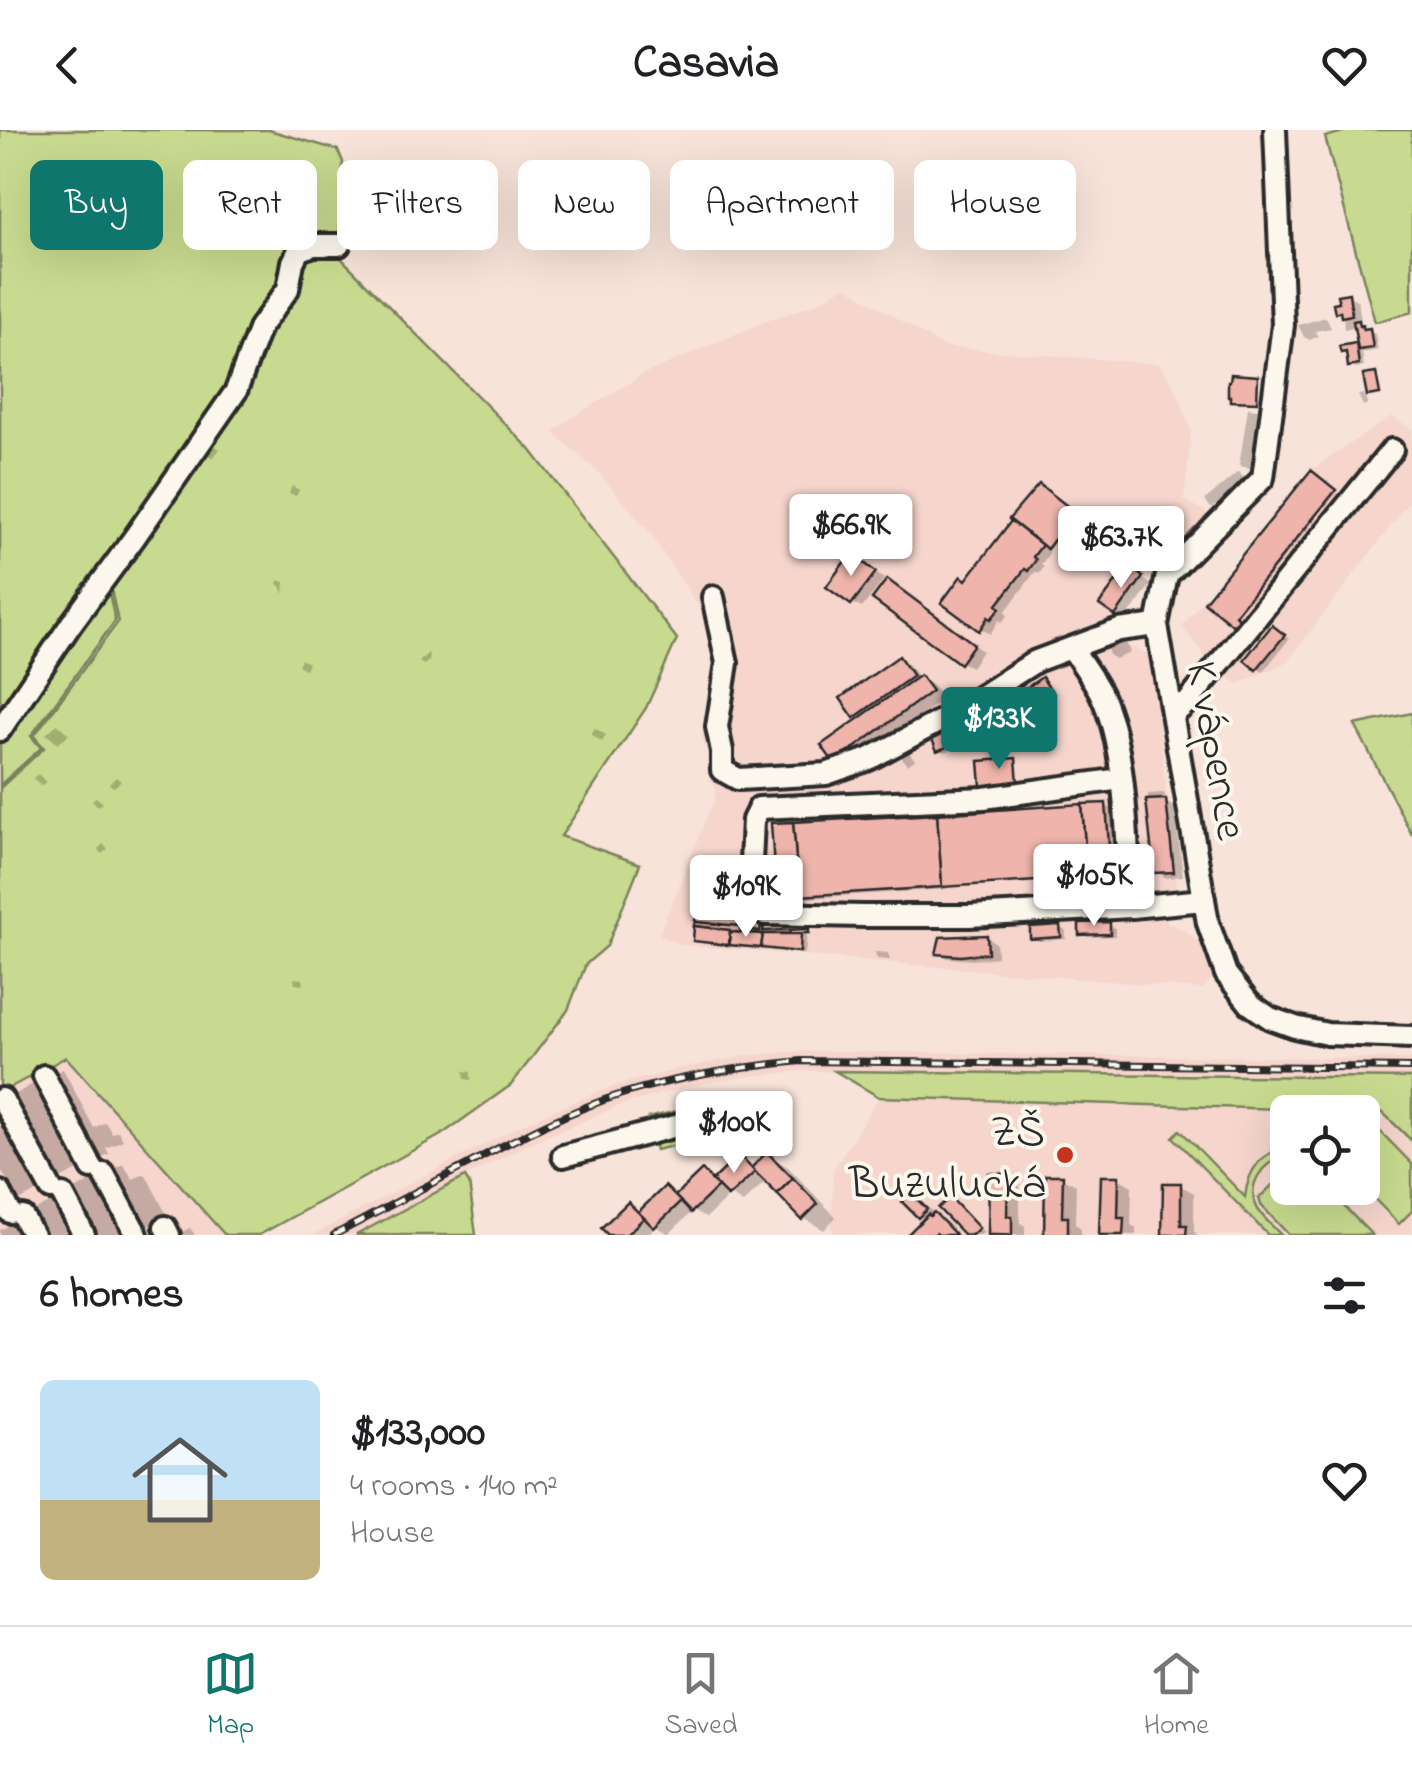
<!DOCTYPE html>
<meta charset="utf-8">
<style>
body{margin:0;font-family:"Indie Flower",sans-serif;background:#f2f2f2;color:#202124;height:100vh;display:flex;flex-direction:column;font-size:38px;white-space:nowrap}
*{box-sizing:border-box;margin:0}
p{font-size:32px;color:#757577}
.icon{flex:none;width:55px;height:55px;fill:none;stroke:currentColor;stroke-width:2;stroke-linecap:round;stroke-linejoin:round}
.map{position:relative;height:1105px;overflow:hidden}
.details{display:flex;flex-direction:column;background:#fff;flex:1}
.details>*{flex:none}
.top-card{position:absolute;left:30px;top:30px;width:1352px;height:90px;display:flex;gap:20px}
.controls{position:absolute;left:1270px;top:965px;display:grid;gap:20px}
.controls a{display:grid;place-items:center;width:110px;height:110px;border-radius:15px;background:#fff;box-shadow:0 10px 40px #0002;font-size:50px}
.price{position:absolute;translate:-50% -85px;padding:0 22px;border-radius:10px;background:#fff;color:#222;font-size:32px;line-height:65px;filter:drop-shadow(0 2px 5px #0008)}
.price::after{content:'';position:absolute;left:50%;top:60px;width:30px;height:22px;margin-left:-15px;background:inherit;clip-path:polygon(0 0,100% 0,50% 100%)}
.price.active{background:#0f766e;color:#fff}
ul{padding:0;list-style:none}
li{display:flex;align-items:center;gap:30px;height:250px;padding:0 40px}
li span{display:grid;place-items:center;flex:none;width:280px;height:200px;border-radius:15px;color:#555}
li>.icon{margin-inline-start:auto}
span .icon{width:120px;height:120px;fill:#fffc;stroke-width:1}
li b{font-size:42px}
h2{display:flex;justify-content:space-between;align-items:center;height:120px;padding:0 40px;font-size:42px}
.chip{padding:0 35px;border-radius:15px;background:#fff;box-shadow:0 10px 40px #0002;font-size:35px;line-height:90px}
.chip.active{background:#0f766e;color:#fff}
header{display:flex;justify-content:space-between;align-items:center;height:130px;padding:0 40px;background:#fff;font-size:45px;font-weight:800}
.tabs{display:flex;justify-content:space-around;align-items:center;height:140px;border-top:2px solid #e0e0e0;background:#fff;font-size:28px;color:#757577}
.tabs a{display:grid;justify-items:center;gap:5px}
.tabs .active{color:#0f766e}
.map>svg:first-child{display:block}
</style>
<header><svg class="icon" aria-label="back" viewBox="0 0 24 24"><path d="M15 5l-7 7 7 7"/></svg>Casavia<svg class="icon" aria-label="heart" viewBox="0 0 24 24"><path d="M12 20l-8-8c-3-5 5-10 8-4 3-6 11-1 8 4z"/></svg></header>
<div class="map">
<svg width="1412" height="1105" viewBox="0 0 1412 1105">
<rect width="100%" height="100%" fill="#f7e3d9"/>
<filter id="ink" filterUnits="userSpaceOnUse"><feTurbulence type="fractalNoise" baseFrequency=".01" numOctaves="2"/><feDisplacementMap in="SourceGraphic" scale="20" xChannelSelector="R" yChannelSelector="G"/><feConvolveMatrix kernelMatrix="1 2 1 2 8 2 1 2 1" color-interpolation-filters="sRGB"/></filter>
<g filter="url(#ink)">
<g fill="#f5d5cc" fill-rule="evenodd">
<polygon points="845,156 943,217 1160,234 1177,260 1191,301 1184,370 1206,382 1194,411 1181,424 1156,435 1143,447 1115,487 1124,514 1152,526 1176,758 1165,765 1167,792 1187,802 1204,817 1214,847 1202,859 682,815 659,805 716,665 702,604 717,540 713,508 704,485 650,403 601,345 553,302 570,289 644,244 764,192 818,173"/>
<polygon points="1392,286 1412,300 1412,368 1287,532 1238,554 1215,538 1182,496 1311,340"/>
<polygon points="801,921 1412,929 1412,948 802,941 749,946 696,955 623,974 528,1014 356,1105 313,1105 519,996 573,972 617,955 692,936 746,926"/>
<polygon points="65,927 225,1105 0,1105 0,963"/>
<path d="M 879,967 L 1382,982 L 1412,1011 L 1412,1105 L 938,1105 L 936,1103 L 836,1105 L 832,1101 L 833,1040 ZM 1288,982 L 1362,982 L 1362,1058 L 1288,1058 Z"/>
</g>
<g fill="#c8da8f" stroke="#7a825d" stroke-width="2.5">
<polygon points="0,0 269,0 338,20 343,32 338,125 529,318 677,509 646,578 561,706 640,734 607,816 586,834 568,880 511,955 441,1005 259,1105 225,1105 66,927 0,963 0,658 44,618 34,606 118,492 110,455 107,453 115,491 31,606 41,618 0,655"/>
<polygon points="1350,0 1412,0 1412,182 1375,192 1325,7"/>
<polygon points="1412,583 1412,705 1355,595"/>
<polygon points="835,941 1412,948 1412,1011 1382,982 879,967"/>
<polygon points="719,971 727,1003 656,1020 648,988"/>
<polygon points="1375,996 1412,1034 1412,1081 1399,1094 1363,1057 1363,1009"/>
<path d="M 1180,1000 L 1245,1067 C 1248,1042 1259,1022 1287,1018 L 1287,1026 C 1262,1031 1244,1056 1259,1081 C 1265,1090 1274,1097 1281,1105 L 1268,1105 L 1173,1007 Z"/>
<polygon points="1287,1041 1288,1058 1326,1058 1372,1105 1289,1105 1261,1075 1259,1068"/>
<polygon points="465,1047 469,1053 476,1105 356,1105"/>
</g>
<g fill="#0003">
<polygon points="1348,165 1358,171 1361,190 1355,191 1364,196 1365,199 1375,204 1378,220 1362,223 1364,237 1356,239 1350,235 1348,225 1343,222 1342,218 1360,214 1357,198 1344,199 1343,184 1337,181"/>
<polygon points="1326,187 1331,198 1315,201 1318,206 1310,210 1304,207 1298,195"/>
<polygon points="1364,264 1368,274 1363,276 1358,265"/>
<polygon points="1248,278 1258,279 1250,338 1239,336"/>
<polygon points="214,315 220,319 213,328 207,324"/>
<polygon points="1238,342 1246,350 1212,378 1210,377 1205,370"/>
<polygon points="1312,343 1337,363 1236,487 1242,492 1238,496 1207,471"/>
<polygon points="292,356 299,360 296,366 289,363"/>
<polygon points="1039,357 1075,384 1048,421 1050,422 1041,435 1044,437 1039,444 1035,442 1005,482 1008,485 1002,492 999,490 990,504 980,498 967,453"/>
<polygon points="1174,416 1179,419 1182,424 1165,432 1159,429 1156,424"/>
<polygon points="861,432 884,449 862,478 852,473"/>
<polygon points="1138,444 1151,455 1125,490 1116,484"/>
<polygon points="278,450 285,452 284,464 281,456 277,454"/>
<polygon points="897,458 982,521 971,537 961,532"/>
<polygon points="1278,501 1289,509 1263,542 1257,538"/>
<polygon points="1121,510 1127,514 1130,523 1115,529 1109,525 1106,516"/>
<polygon points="428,523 430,530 424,535 419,532"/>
<polygon points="301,529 308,533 305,539 298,535"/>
<polygon points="899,529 909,535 919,549 934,556 943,569 849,638 836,631 861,589 856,586"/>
<polygon points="1042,550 1051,556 1057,564 1001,604 991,598"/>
<polygon points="57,594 69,604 58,614 46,604"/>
<polygon points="966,596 972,599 976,610 945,622 939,619"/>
<polygon points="595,598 606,605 602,612 591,604"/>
<polygon points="908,621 915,630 907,635 900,625"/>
<polygon points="38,644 46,652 41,656 33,648"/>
<polygon points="116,647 121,651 114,657 109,654"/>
<polygon points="1164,663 1167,673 1175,677 1183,746 1166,748 1157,742 1157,673 1148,669 1148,664"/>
<polygon points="96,667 103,673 98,676 92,670"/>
<polygon points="1105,675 1115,681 1120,750 1100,752 1089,746 1089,748 947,757 947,759 808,768 808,771 788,772 778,766"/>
<polygon points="103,714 108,719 102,724 98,719"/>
<polygon points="697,795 740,799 745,802 801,802 807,805 805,824 701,813 695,810"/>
<polygon points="1109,795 1115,798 1115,806 1088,807 1082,804"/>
<polygon points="1060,798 1066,801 1066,809 1039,811 1033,807"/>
<polygon points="986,807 996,813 997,827 973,830 948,828 939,823"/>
<polygon points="875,822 888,823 890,830 877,829"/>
<polygon points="294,848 303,849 304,855 295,854"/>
<polygon points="63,939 94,998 105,992 112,1003 118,1001 123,1010 106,1018 109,1024 100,1028 54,943"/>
<polygon points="464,941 471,942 471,950 465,949"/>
<polygon points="33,954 80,1039 60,1049 14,965"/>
<polygon points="0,985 40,1060 19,1071 0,1038"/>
<polygon points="768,1026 788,1037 836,1087 824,1100 803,1088 767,1050 743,1073 730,1065 706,1088 693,1081 669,1104 656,1096 647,1105 612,1105 628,1075 641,1082 665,1059 678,1066 702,1043 714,1050 739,1028 755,1038"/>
<polygon points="123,1034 133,1049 143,1044 146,1045 167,1085 148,1096 146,1095 115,1038"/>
<polygon points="1007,1046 1020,1054 1020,1093 1025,1096 1025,1105 993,1105"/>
<polygon points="1062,1048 1076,1055 1075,1094 1081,1098 1081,1105 1048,1105"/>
<polygon points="1118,1048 1132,1056 1131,1095 1136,1098 1136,1105 1102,1105"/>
<polygon points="94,1049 96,1051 126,1105 99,1105 75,1060"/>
<polygon points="1181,1056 1194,1063 1194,1102 1198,1105 1165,1105"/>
<polygon points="912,1066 948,1093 958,1105 911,1105 926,1090 919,1086"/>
<polygon points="951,1070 956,1074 984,1102 981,1105 967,1105"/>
<polygon points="53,1071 55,1072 72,1105 46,1105 34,1081"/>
<polygon points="13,1093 21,1105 0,1105 0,1100"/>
<polygon points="190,1098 195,1105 183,1105 182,1102"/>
</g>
<g fill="#efb5ac" stroke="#2b2b2b" stroke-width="2.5">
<polygon points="1349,163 1352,185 1341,187 1340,181 1335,183 1333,173 1339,172 1337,165"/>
<polygon points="1359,190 1360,196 1363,195 1363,199 1370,198 1373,218 1358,220 1353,191"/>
<polygon points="1356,213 1359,235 1348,237 1346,222 1341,223 1339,216"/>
<polygon points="1376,243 1380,264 1367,266 1363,245"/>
<polygon points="1231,244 1258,246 1257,272 1230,271 1230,266 1228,266 1228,251 1230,251"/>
<polygon points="1311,340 1336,360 1235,485 1241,490 1235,497 1204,472"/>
<polygon points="1039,354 1075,382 1047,419 1009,389"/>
<polygon points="1011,391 1042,415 1033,427 1036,430 1028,441 1025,439 997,475 1000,478 991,489 988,487 979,501 941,473 961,446 966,450"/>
<polygon points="851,423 876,442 851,475 826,457"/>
<polygon points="1128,435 1143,447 1115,486 1099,475"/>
<polygon points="887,449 974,514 960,534 872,469"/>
<polygon points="1272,495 1285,505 1256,540 1244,530"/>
<polygon points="899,526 913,546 854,588 840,568"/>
<polygon points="920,545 932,561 834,633 821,615"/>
<polygon points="1042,547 1049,558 989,600 982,589"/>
<polygon points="966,593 972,607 937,621 931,607"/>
<polygon points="1016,628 1018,654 981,656 979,631"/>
<polygon points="1166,669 1174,742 1154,743 1146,670"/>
<polygon points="1106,673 1111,746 1087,748 1082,674"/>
<polygon points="1082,674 1087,748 942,757 937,684"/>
<polygon points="937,684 942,757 799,766 793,692"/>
<polygon points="793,692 799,766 776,768 771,693"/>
<polygon points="695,790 697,792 740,796 740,799 760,801 761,796 764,796 763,801 809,799 809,803 763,804 730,802 730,800 694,796"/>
<polygon points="1110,792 1110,804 1079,805 1079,793"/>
<polygon points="1060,795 1061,807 1030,809 1030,797"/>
<polygon points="694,796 730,800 729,815 693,811"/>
<polygon points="730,802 763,804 761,818 729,815"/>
<polygon points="763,804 801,804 800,822 761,818"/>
<polygon points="987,805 988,823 961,826 936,824 940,807"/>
<polygon points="767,1022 793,1048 777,1064 751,1038"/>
<polygon points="739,1025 755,1042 728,1067 712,1051"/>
<polygon points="702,1040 718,1057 691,1083 675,1066"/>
<polygon points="989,1043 1008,1044 1007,1086 1012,1086 1012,1105 988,1105"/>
<polygon points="1045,1045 1063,1045 1062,1087 1068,1087 1068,1105 1044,1105"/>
<polygon points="1101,1046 1119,1046 1118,1088 1124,1088 1123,1105 1099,1105"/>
<polygon points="793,1048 818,1074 802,1090 777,1064"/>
<polygon points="1163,1053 1181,1053 1181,1095 1187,1095 1186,1105 1162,1105"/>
<polygon points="665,1056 681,1072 654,1098 638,1082"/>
<polygon points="911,1063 927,1079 918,1088 902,1072"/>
<polygon points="950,1067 979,1098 972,1105 964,1105 938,1078"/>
<polygon points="628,1072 644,1088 626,1105 608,1105 601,1098"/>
<polygon points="934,1082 956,1105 938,1105 936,1103 934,1105 907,1105 928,1084 930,1086"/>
</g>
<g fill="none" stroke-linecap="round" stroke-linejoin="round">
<defs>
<g id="minor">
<polyline points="1275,0 1283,195 1263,348 1167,445 1157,495 1208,793 1226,844 1250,874 1270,888 1295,897 1327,904 1412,907"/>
<polyline points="713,467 727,533 717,597 722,621 722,640 738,649 826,644 869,629 955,583 1036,531 1119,500 1157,495"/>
<path d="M 1072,518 C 1081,533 1093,548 1101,564 C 1128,622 1126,713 1131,777 L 969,786 L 863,786 L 765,784 L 749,775 L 753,690 L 759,678 L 984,668 L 1121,649"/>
<polyline points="1173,585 1188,572 1392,320"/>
<polyline points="0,600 71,494 134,408 236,261 260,197 288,159 293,132 299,120 314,115 339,115"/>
<polyline points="1131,777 1204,770"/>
<polyline points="44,946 92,1038"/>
<polyline points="2,969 51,1059"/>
<polyline points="563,1026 706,988"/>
<polyline points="104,1044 137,1105"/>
<polyline points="0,1062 10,1082"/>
<polyline points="63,1065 84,1105"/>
<polyline points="23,1087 33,1105"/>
<polyline points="165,1097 169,1105"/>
</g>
</defs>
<use href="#minor" stroke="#2b2b2b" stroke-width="28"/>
<use href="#minor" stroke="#fbf7ec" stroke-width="20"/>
<defs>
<path id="rail" d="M 334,1105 C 382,1080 429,1055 476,1030 C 523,1005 571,980 622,964 C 681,946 740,937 801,931 L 1412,938"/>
</defs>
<use href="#rail" stroke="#2b2b2b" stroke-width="8"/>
<use href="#rail" stroke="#fbf7ec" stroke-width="4" stroke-dasharray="11" stroke-linecap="butt"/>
</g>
</g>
<circle fill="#c8321e" stroke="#fbf7ec" stroke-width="4" cx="1065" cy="1025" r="10"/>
<g text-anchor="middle" stroke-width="8" stroke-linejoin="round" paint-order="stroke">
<g font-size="45" fill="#2b2b2b" stroke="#fbf7ec">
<text transform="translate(1219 620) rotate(80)" y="16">K vápence</text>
</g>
<g font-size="45" fill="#2b2b2b" stroke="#fbf7ec" text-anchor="end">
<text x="1045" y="1015">ZŠ<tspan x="1045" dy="52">Buzulucká</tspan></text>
</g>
</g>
</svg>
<div class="controls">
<a><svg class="icon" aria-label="locate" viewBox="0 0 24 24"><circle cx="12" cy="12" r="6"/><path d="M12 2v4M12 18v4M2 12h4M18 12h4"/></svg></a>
</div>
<b class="price" style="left:851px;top:449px">$66.9K</b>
<b class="price" style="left:1121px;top:461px">$63.7K</b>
<b class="price active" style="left:999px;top:642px">$133K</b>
<b class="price" style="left:1094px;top:799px">$105K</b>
<b class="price" style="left:746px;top:810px">$109K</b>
<b class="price" style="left:734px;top:1046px">$100K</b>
<div class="top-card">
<a class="chip active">Buy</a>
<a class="chip">Rent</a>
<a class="chip">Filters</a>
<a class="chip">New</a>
<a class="chip">Apartment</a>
<a class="chip">House</a>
</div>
</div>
<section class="details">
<h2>6 homes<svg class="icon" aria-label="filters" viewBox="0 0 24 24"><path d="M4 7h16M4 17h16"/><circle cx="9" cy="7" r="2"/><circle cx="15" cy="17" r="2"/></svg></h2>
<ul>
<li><span style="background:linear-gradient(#bfe0f5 60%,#c2b280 0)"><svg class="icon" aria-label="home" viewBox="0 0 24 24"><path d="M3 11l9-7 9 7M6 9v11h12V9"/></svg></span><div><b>$133,000</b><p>4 rooms · 140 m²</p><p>House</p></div><svg class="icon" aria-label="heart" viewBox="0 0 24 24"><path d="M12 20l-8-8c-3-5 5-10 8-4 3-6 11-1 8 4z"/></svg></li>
</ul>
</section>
<nav class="tabs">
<a class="active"><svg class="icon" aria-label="map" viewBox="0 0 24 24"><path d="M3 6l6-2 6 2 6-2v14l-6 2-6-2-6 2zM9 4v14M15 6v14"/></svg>Map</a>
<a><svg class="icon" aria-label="saved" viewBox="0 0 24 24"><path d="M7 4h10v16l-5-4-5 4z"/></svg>Saved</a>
<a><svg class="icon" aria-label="home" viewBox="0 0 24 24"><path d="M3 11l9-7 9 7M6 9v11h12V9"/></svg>Home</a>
</nav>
